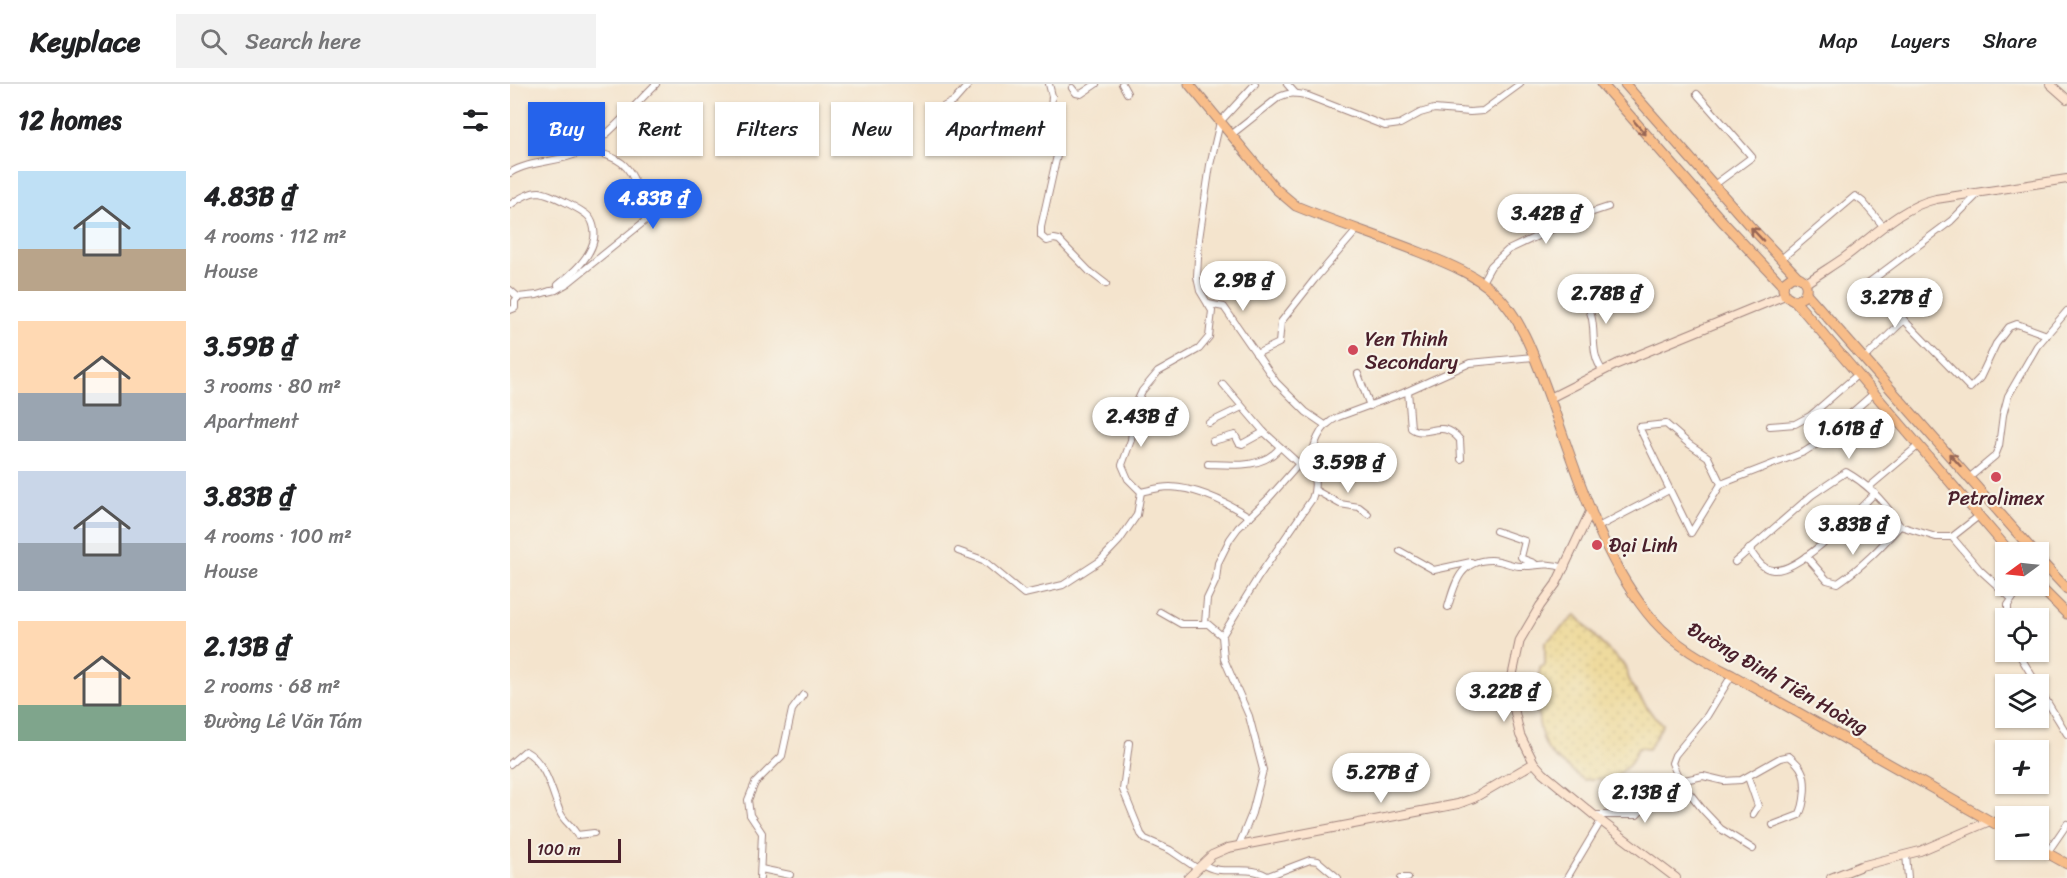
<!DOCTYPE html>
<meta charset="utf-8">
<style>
body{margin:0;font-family:Sriracha,sans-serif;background:#f2f2f2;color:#202124;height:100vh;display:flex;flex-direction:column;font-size:22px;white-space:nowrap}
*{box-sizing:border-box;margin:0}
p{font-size:20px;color:#757577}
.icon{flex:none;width:33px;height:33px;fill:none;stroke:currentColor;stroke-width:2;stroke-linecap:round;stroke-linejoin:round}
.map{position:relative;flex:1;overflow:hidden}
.sheet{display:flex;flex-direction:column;background:#fff;width:510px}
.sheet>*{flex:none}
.guide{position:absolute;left:18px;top:18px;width:570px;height:54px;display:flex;gap:12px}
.needle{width:39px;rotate:255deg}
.tools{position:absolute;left:1485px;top:458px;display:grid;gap:12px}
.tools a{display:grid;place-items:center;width:54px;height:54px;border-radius:0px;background:#fff;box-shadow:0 2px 4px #0004;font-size:30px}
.scale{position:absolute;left:18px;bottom:15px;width:93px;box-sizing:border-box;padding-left:6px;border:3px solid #4a1f2b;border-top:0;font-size:16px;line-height:21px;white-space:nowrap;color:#4a1f2b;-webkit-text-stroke:4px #f7f3e8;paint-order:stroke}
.price{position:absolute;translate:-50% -51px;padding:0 14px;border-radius:21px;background:#fff;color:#222;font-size:20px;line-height:39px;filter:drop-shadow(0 2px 3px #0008)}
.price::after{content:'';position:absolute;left:50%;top:36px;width:18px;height:14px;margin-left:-9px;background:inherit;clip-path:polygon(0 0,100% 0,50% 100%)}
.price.current{background:#2563eb;color:#fff}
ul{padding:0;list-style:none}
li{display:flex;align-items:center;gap:18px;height:150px;padding:0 18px}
li span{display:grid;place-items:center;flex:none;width:168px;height:120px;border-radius:0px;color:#555}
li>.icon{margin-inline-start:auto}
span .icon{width:72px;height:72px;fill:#fffc;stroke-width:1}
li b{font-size:26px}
h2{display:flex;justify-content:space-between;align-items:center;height:72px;padding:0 18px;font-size:26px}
.pill{padding:0 21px;border-radius:0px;background:#fff;box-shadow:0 2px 4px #0004;font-size:21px;line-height:54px}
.pill.current{background:#2563eb;color:#fff}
header{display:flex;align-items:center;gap:36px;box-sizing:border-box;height:84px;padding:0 30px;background:#fff;border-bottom:2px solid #e0e0e0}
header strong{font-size:28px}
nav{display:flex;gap:33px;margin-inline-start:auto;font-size:21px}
.search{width:420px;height:54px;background:#f2f2f2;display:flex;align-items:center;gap:15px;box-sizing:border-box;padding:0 21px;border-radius:0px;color:#757577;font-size:22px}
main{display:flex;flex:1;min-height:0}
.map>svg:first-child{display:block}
</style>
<header>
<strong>Keyplace</strong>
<div class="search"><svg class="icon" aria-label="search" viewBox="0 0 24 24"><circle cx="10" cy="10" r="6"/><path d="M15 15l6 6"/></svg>Search here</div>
<nav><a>Map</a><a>Layers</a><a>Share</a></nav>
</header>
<main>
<section class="sheet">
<h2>12 homes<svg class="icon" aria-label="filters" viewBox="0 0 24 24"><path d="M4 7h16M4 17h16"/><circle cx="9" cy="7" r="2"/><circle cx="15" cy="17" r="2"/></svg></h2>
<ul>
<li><span style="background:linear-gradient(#bfe0f5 65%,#b9a48a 0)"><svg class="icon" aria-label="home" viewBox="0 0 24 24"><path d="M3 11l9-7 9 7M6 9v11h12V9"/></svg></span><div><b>4.83B ₫</b><p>4 rooms · 112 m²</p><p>House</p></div></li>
<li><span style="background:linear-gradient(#ffd9b3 60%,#9aa5b1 0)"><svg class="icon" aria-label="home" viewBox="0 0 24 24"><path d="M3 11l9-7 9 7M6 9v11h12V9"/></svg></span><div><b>3.59B ₫</b><p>3 rooms · 80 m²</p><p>Apartment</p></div></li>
<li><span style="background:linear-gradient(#c9d6e8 60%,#9aa5b1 0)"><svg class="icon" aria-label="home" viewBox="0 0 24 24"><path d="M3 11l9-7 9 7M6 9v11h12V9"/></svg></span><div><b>3.83B ₫</b><p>4 rooms · 100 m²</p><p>House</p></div></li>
<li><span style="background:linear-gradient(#ffd9b3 70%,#7fa58c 0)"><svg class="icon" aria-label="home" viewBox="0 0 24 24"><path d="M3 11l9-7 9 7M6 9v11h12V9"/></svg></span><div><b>2.13B ₫</b><p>2 rooms · 68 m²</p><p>Đường Lê Văn Tám</p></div></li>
</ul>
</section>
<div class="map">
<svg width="1557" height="794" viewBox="0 0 1557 794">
<defs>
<pattern id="sand-dots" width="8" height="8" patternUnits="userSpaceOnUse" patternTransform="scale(1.5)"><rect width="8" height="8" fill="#eeda9e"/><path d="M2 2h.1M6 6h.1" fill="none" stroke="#cebb88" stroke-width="1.8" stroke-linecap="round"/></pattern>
</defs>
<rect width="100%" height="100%" fill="#f7f3e8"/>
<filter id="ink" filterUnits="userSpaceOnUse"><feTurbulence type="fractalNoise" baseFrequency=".0167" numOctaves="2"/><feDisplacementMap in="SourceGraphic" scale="12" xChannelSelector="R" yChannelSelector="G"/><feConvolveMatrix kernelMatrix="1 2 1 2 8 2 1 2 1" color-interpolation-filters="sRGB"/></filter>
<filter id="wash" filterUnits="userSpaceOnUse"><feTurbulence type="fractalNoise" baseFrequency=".008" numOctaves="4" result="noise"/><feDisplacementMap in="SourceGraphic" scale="24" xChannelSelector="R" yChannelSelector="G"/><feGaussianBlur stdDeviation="1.35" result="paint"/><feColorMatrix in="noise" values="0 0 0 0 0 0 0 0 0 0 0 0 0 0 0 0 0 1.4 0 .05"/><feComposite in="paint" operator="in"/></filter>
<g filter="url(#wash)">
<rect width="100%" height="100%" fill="#f4e4cd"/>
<path fill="url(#sand-dots)" stroke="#9c7c64" stroke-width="1.5" d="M 1066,531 L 1089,557 L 1115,582 L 1121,601 L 1142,630 L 1153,640 L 1139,665 L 1128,664 L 1120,680 L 1105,694 L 1074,696 C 1065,688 1044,675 1038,666 C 1024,642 1027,609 1030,583 L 1035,581 L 1035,559 Z"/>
</g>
<g filter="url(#ink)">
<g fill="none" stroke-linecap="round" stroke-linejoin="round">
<defs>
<g id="street">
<polyline points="539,0 542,12 539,46 548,67 531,143 531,152 537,157 544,155 549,156 579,187 596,200"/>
<polyline points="612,0 617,9"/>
<polyline points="777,0 785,9"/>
<polyline points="562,4 566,9 571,10 586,0"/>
<polyline points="1187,10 1242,73 1204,101"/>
<polyline points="433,23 444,17 459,0"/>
<path d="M 721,51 L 769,13 C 779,8 787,9 798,12 L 875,42 L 890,40 L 910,29 L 924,25 L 960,28 L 973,27 L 1010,0"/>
<path d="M 0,89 C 20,76 49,79 71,68 C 96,56 125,20 146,0"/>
<polyline points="1469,109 1441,137 1358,199 1460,304 1470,294 1486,260 1499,243 1507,240 1537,251"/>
<path d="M 0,121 C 8,115 19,108 29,108 C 39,109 73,126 79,133 C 84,139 86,151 83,159 C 78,176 61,190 48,201"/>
<polyline points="1271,175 1345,112 1353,118 1374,143"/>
<polyline points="972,198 981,182 998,166 1068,133 1098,123"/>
<polyline points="0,206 8,213"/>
<path d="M 38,208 L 46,206 L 58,199 L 135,137 C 135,127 132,118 129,109 C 119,76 107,74 77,65"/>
<polyline points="8,213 27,211 40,207"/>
<path d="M 1071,214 C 1093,236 1075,264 1093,287"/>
<polyline points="698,220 714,223 766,298 796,328 815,341"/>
<polyline points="0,226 5,224 5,217 8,213"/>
<polyline points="746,270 769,259 771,238 804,196 847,146"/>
<polyline points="1354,275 1394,236"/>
<polyline points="848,290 860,322"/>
<polyline points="713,300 754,348 789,380"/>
<path d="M 898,307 L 901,344 C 917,356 931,332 950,356 L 951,375"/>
<polyline points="699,339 732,323"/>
<polyline points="1260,342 1285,340 1300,332 1347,291"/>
<polyline points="703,357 725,351 729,359 732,360 754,348"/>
<path d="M 698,380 C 722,381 754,385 770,363"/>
<polyline points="1460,393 1485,372 1489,362 1493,331 1498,312 1527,262 1557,227"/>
<polyline points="1211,400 1198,373 1179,360 1156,340 1129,343 1181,449 1211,400 1294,368 1305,361 1363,310"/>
<polyline points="1359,403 1409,361"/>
<polyline points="805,406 830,420 849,423 858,430"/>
<path d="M 631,408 C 641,406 650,403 660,403 C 688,404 716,418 740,433"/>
<polyline points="1088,443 1159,406"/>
<polyline points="986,447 1015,457 1011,473 1013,475 1024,479"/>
<polyline points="1442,453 1470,486 1502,515"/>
<path d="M 1239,465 C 1245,473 1251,485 1263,486 C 1290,489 1346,428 1365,409"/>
<polyline points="448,467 473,476 514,510 553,501 590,477 609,457 627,431 631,408 618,395 612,381 621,356 625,322 632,307 648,288 689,265 699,253 702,227 690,207 687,193 689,155 700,81 710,38 745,0"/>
<polyline points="890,467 924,486 961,478"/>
<path d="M 1296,472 L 1317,496 L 1328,499 C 1352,483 1371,463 1390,442"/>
<path d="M 1225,478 L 1302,411 L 1336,388 C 1359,401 1376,419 1390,442 L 1426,453 L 1442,453 L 1470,431"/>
<path d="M 938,523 C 945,498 951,476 981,476 C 991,476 999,481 1009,482 C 1029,483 1033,477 1055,484"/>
<polyline points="650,528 671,540 698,540 712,552"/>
<polyline points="1498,534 1498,521 1512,501"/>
<polyline points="695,539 697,515 706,496 708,479 720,455 728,444 758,415 789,380 801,374"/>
<polyline points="1507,567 1527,600"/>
<polyline points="1222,591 1197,632 1165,671 1162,679 1170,697 1193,726 1211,745 1243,765"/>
<polyline points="1528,603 1557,650"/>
<polyline points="619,659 613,706 631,750 635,755 660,766 688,785"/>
<path d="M 0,680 L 15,667 C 36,678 42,708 50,728 C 53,737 63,742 67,751 L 84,749"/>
<polyline points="1238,693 1248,722 1243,730"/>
<path d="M 1084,731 L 1127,731 L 1149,707 L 1170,697 L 1193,692 L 1214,697 L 1231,696 L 1270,674 L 1279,672 C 1284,676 1289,680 1292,687 C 1297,697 1295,721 1289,731 L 1263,741"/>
<path d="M 729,761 L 742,729 L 753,686 L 739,632 L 714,575 L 712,552 L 749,492 L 802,415 C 811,393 794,381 808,353 C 813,343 818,338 828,333 L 893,309 L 960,279 L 1024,273"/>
<polyline points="1537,769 1557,740"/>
<polyline points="1396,770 1398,794"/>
<path d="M 693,780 C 712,794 740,778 760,794"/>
<polyline points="251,785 280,791"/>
<polyline points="758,792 800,776 808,777 828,794"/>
<polyline points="250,794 252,749 240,731 238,716 245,699 272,672 282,626 293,611"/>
<polyline points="891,794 898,794"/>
<polyline points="1057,794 1091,737"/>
</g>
<g id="secondary">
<polyline points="1540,0 1557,15"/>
<path d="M 1296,199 C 1309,190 1322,182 1335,173 C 1363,152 1391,123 1426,115 L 1557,95"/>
<polyline points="1040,314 1107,280 1275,211"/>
<polyline points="1081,426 1046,500 1030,522 1010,556 1002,593 1003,620 1010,651 1024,679 1033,689 1091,737 1166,794"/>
<polyline points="678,794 702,771 718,764 948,720 964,714 1024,679"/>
<polyline points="1321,794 1351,782 1410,767 1480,737"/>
</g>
<g id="primary">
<path d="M 679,0 L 766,105 L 786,122 C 827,139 869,152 909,168 C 936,179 963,189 985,209 C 1010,231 1025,274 1036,304 C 1065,381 1089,474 1144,537 C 1165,561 1194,577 1222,591 L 1496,746"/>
<polyline points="1092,0 1214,139 1273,202"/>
<polyline points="1115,0 1239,141 1287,192"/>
<polyline points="1296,209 1524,468"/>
<path d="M 1285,217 L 1293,213 C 1300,203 1295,192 1282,192 L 1274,198 L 1273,205 L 1275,211 L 1285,217 L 1500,468"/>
<polyline points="1528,474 1557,505"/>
<polyline points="1528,501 1557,530"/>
<polyline points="1528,764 1557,780"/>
</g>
</defs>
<use href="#street" stroke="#9f827c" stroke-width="8"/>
<use href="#secondary" stroke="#9f827c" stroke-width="10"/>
<use href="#primary" stroke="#9f827c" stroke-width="11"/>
<use href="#street" stroke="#fff" stroke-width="6"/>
<use href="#secondary" stroke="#fce5d0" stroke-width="8"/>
<use href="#primary" stroke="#f8bd89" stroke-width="9"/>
</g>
<defs><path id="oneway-shaft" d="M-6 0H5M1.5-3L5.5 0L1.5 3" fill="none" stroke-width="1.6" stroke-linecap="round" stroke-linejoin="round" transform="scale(1.5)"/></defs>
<g stroke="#986655">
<use href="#oneway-shaft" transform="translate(1130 44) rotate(49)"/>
<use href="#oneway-shaft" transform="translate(1247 150) rotate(-133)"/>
<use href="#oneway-shaft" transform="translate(1445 376) rotate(-132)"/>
</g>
</g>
<g fill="#d1495b" stroke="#f7f3e8" stroke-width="2">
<circle cx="843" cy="266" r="6"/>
<circle cx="1486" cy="393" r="6"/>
<circle cx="1087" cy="461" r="6"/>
</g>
<g text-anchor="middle" stroke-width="4.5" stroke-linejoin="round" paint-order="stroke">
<g font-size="20" fill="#4a1f2b" stroke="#f7f3e8" text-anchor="start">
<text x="855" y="262">Yen Thinh<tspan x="855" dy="23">Secondary</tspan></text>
<text x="1486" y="421" text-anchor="middle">Petrolimex</text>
<text x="1099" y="468">Đại Linh</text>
</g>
<g font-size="20" fill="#4a1f2b" stroke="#f7f3e8">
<text transform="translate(1268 594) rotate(30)" y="7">Đường Đinh Tiên Hoàng</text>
</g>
</g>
</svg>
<div class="tools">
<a><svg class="needle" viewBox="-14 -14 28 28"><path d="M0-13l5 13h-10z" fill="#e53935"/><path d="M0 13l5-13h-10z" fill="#757577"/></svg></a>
<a><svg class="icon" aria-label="locate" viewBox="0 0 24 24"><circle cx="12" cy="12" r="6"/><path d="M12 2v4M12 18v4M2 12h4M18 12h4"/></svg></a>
<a><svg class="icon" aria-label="layers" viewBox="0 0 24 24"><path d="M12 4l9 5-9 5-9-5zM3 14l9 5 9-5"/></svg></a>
<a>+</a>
<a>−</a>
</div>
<div class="scale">100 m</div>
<b class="price current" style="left:143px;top:146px">4.83B ₫</b>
<b class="price" style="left:1036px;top:161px">3.42B ₫</b>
<b class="price" style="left:733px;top:228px">2.9B ₫</b>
<b class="price" style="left:1096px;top:241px">2.78B ₫</b>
<b class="price" style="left:1385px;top:245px">3.27B ₫</b>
<b class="price" style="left:631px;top:364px">2.43B ₫</b>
<b class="price" style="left:1339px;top:376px">1.61B ₫</b>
<b class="price" style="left:838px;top:410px">3.59B ₫</b>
<b class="price" style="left:1343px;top:472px">3.83B ₫</b>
<b class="price" style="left:994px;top:639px">3.22B ₫</b>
<b class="price" style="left:871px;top:720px">5.27B ₫</b>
<b class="price" style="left:1135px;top:740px">2.13B ₫</b>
<div class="guide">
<a class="pill current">Buy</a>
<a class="pill">Rent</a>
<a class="pill">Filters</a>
<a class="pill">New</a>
<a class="pill">Apartment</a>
</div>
</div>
</main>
